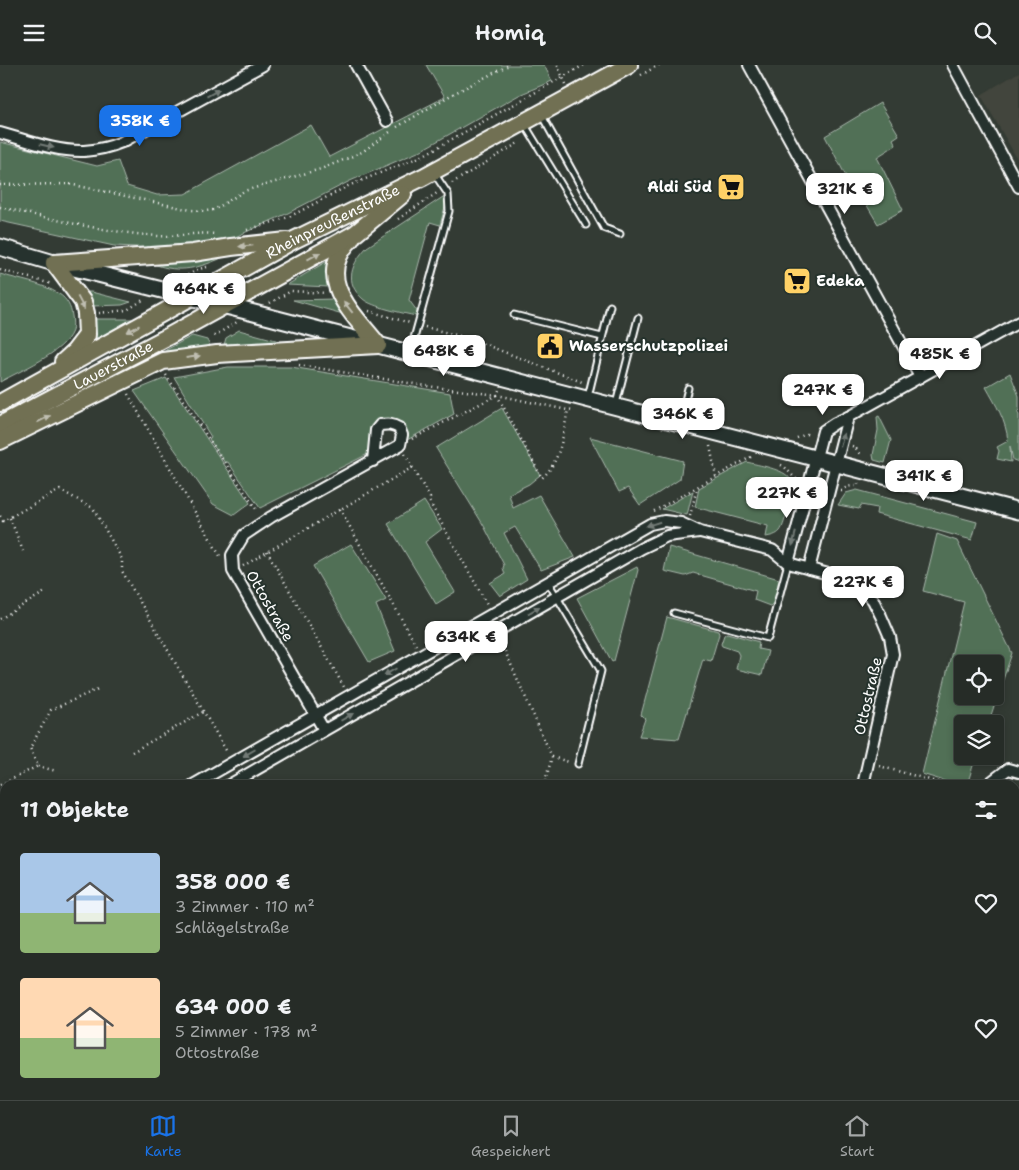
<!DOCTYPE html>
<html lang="de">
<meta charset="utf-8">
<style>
body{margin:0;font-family:"Shantell Sans",sans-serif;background:#2e342f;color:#f1f3f6;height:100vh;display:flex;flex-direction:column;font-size:19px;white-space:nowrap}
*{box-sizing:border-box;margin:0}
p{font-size:16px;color:#a4a7a7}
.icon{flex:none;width:28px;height:28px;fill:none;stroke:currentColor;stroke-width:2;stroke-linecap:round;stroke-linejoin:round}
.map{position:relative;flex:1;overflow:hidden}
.details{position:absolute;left:0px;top:715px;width:1020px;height:320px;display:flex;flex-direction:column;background:#262c27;border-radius:15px 15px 0 0;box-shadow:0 2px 8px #0003,0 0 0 1px #424844}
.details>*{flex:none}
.fabs{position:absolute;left:954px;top:590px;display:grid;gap:10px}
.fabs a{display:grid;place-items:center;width:50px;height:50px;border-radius:5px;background:#262c27;box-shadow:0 2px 8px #0003,0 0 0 1px #424844;font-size:25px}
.price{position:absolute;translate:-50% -42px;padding:0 11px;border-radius:10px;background:#fff;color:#222;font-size:16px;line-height:32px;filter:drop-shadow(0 1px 2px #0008)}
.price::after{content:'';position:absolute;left:50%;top:30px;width:15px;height:11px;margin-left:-8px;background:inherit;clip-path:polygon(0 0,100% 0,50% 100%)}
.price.on{background:#1a73e8;color:#fff}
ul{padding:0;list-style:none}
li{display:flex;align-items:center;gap:15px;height:125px;padding:0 20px}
li span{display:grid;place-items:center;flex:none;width:140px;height:100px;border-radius:5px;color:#555}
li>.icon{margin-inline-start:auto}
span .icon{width:60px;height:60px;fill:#fffc;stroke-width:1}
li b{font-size:21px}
h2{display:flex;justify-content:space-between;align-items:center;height:60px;padding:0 20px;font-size:21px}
header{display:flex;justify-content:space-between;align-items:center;height:65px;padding:0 20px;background:#262c27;font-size:22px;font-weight:600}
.tab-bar{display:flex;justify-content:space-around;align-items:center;height:70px;border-top:1px solid #424844;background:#262c27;font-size:14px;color:#a4a7a7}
.tab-bar a{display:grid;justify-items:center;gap:2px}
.tab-bar .on{color:#1a73e8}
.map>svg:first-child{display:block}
</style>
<header><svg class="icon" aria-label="menu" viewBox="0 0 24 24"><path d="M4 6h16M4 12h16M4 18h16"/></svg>Homiq<svg class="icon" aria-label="search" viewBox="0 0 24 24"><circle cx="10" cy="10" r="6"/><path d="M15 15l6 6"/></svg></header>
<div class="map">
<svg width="1019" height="1035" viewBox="0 0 1019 1035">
<rect width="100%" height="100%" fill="#333b34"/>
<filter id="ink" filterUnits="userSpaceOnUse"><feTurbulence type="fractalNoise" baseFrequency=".02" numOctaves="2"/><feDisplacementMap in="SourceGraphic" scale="10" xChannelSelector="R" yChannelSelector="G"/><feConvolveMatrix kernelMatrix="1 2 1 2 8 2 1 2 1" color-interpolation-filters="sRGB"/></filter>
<g filter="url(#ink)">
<polygon fill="#42453c" points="1019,7 1019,97 981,30"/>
<g fill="#516f57" stroke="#a8b7ab" fill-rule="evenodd">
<polygon points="426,0 544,0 552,16 519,30 418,87 350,116 286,149 224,177 175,184 114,181 0,156 0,77 97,101 118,96 127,121 157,130 185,129 311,60 329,92 445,32"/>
<polygon points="880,38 899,70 893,74 896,80 877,92 903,145 878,159 856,122 852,123 825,71"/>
<path d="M 443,132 L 446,138 L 440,160 L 430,157 L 409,235 L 417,246 L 416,251 C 403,248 372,242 363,234 C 343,217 352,198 367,182 Z"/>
<path d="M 224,192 C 199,203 180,209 154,199 L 155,198 L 186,197 Z"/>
<polygon points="329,195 327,206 329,222 287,220"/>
<path d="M 0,209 C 19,215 42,218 59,229 C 67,234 71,242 72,251 C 73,256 73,262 72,266 C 64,288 19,306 0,317 Z"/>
<polygon points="88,227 91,227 131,237 122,240 93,241"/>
<polygon points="335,234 343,249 293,235"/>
<polygon points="95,254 132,254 97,273 94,272"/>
<polygon points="239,265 283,277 283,278 224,280 226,273"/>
<polygon points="192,271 207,275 210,281 165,288 166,285"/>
<polygon points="228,302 291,302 450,328 454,349 407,375 402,358 382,353 373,363 368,389 260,443 228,397 225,398 209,374 211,372 174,312"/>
<path d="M 1010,308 L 1019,331 L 1019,345 L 1017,347 L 1019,350 L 1019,397 L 1013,395 L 1010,381 L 1011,397 L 997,394 L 999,386 L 997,382 L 1008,376 C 1006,355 996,340 986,322 Z"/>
<polygon points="166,313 250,438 234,450 213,439 134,326"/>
<polygon points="502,343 540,410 529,419 509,429 513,443 539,430 575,492 541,505 515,462 504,468 527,514 500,531 490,518 505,509 503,503 504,500 484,461 436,383"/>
<polygon points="879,351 891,375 885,398 874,395 873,390 878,365 877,352"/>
<polygon points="590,372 683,396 680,414 640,440 628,423 619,427"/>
<path d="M 747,397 C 757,400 785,404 790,414 C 794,420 785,461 780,466 C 777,470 771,471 766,472 L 768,461 L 695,442 L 699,423 Z"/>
<polygon points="857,425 977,457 972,475 876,449 877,443 861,440 859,444 838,440 846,428"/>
<polygon points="693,426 687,450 662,444"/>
<polygon points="424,436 442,464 425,477 455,527 436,539 388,459"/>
<path d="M 937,469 L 957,476 L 1012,588 L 988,659 L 962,659 L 962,691 L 976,691 L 967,720 L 957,720 L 922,709 L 964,537 L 923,526 ZM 962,599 L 995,599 L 995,631 L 962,631 Z"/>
<polygon points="351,479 386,535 376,540 395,586 369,597 313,501"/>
<polygon points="669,482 779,514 774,538 770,541 754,535 756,526 693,508 685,511 664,506"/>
<polygon points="637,502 638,505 614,596 612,597 577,533"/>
<polygon points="667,552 718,566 719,569 711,596 703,594 679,674 639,671 645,654 641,650"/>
<polygon points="727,568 759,577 758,584 768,586 762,610 736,604 739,590 737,586 722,581 721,579 724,570"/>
</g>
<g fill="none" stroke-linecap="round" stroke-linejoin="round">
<defs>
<g id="lane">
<polyline points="542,51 604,163 620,169"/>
<polyline points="525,60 586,160"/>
<polyline points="514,250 602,272"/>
<polyline points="410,288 449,146 448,129 434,108"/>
<polyline points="588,332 610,241"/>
<polyline points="616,339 638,253"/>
<polyline points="680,356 688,323"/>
<polyline points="548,517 601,606 578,699"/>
<polyline points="674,548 768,573 788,498"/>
</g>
<g id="street">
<polyline points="356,0 387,56"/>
<polyline points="749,0 920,312"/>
<polyline points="953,0 1019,122"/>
<path d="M 0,68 C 26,75 56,87 84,86 C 98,85 110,82 122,77 L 263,0"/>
<polyline points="788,498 823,366 835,358 848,352 1019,257"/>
<polyline points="809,504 848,352"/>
<path d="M 324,665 L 233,506 L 232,490 L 244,470 L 271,452 L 400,380 L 402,370 L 399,363 C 392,359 388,359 380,360 L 376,365 L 373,396"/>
<polyline points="193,720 650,459 664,456 681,458 700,467 772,485 788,498 847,514 861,522 873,535 881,551 890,572 893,589 863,720"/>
<polyline points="229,720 642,483 667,471 699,467"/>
<polyline points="987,720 1008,704 1019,707"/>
<polyline points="0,794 5,803"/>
<polyline points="0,889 5,898"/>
<polyline points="0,989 5,986"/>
<polyline points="132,1030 135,1035"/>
<polyline points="516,1030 519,1035"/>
<polyline points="864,1030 865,1035"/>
<polyline points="47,1035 56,1030"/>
</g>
<polyline id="secondary" points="0,182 54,198 254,248 1019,446"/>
<g id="primary">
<path d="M 351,174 C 312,213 353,248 378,280"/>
<polyline points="54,198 193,188 231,182 287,176"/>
<polyline points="54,198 83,237 86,248 87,270 74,287 63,297"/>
<path id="s1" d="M 0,338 L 294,175 L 423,112 L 629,0"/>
<path id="s2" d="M 0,360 L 169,271 L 356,168 L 403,129"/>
<polyline points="0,376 163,296 217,289 378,280"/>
</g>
</defs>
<use href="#lane" stroke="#fff" stroke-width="9"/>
<use href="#street" stroke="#fff" stroke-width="14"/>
<use href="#secondary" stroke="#fff" stroke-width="19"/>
<use href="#primary" stroke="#fff" stroke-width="20"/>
<g stroke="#fff" stroke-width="2.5" stroke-dasharray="1 4" stroke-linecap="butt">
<polyline points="557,0 566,19"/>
<polyline points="641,10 659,0"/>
<polyline points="397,62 451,30 509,0"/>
<polyline points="452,118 520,77"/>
<polyline points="0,120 69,119 191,145 205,146 214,145 244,126 321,104 341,96 362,87 390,67"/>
<path d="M 0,142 C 52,154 104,167 158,171 C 176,172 196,167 215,169"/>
<polyline points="398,154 437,128"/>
<polyline points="247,165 289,152 348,121 422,91 584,0"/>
<polyline points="0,205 52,219"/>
<polyline points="179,215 199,204 207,202"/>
<polyline points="270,238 291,226 326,228"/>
<polyline points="369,246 410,258"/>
<polyline points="99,248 127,245 143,235"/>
<polyline points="425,262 468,273 582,317"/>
<polyline points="214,271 237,257"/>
<polyline points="299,300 427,321 497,330 572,346"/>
<polyline points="166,310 258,447"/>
<polyline points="128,329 220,491"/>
<path d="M 497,330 L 542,413 C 561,396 563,369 568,345"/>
<polyline points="797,373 806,369 810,370"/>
<polyline points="412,374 497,330 499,325"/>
<polyline points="710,381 716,411"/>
<polyline points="852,381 855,382 861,391"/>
<polyline points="405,389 430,433 429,436 487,539"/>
<path d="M 781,400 C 788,403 792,413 799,415"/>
<path d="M 841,426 L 842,426 C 846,421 851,421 858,421 L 858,418"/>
<polyline points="340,444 416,580"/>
<polyline points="654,446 751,392"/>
<polyline points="0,451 3,456 60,425 93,443 122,494 122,506 227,687"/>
<polyline points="690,451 697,423"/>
<polyline points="10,453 23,486"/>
<polyline points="267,486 344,622"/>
<polyline points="243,501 413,402"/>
<polyline points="0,554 45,527"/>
<polyline points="501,577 552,692 544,720"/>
<polyline points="132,687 203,647"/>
<polyline points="552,692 569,697"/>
<polyline points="38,701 56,706"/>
<polyline points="879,701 948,720"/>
<polyline points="0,720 38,701 30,683 51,645 98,624"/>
<polyline points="0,818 5,815"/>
<polyline points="0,843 5,852"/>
<polyline points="1015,923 1019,925"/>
<polyline points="106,1030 109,1035"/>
<polyline points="423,1030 425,1035"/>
<polyline points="440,1030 460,1035"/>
<polyline points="218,1035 219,1030"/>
<polyline points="432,1035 433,1030"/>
<polyline points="490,1035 491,1030"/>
</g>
<use href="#lane" stroke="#26332d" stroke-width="5"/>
<use href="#street" stroke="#26332d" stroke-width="10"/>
<use href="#secondary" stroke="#26332d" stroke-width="15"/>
<use href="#primary" stroke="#716f52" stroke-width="16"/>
</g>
<defs><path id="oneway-solid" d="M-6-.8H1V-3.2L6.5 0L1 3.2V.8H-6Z" transform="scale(1.25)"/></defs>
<g fill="#727a76">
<use href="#oneway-solid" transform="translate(213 28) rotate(-29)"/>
<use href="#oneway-solid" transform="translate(47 81) rotate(14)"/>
<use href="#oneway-solid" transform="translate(842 375) rotate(-75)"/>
<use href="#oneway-solid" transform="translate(653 459) rotate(163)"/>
<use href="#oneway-solid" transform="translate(794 474) rotate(104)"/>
<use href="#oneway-solid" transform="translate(534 545) rotate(-30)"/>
<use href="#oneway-solid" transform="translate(390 607) rotate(150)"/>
<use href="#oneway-solid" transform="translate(347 652) rotate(-30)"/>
<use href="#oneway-solid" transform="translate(249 688) rotate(150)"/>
</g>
<g fill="#bfbeb1">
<use href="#oneway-solid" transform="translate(246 181) rotate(174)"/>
<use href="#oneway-solid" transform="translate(314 191) rotate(-29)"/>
<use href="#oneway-solid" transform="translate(81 238) rotate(62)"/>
<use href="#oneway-solid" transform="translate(348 242) rotate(-128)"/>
<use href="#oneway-solid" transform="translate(133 264) rotate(151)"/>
<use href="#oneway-solid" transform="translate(193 292) rotate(-8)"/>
<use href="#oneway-solid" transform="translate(44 354) rotate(-27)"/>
</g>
</g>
<defs>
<symbol id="supermarket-square" viewBox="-11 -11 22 22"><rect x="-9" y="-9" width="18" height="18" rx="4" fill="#ffd166" stroke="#26332d"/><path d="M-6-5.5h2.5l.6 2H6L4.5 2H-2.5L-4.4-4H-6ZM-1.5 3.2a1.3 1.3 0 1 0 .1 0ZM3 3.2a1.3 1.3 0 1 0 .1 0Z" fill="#111"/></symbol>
<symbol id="civic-square" viewBox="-11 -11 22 22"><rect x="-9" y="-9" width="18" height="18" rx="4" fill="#ffd166" stroke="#26332d"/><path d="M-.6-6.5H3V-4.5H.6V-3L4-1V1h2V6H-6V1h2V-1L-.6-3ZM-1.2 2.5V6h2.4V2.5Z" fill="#111"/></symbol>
</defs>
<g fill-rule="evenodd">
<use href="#supermarket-square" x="715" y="106" width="32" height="32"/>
<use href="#supermarket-square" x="781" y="200" width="32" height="32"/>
<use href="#civic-square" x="534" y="265" width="32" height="32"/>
</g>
<g text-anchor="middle" stroke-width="4" stroke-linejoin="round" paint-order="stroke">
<g font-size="15" font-weight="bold" fill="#fff" stroke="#26332d" text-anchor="start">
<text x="712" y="127" text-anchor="end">Aldi Süd</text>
<text x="816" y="221">Edeka</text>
<text x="569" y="286">Wasserschutzpolizei</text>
</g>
<g font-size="15" fill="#fff" stroke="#26332d">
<text dy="5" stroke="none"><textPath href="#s1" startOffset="379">Rheinpreußenstraße</textPath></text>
<text dy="5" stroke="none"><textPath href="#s2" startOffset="128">Lauerstraße</textPath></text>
<text transform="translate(270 541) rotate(60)" y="5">Ottostraße</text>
<text transform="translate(868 631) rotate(-77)" y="5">Ottostraße</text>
</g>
</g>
</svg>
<div class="fabs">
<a><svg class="icon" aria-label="locate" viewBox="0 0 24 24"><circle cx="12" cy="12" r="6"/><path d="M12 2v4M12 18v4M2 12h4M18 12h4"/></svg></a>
<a><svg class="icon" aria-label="layers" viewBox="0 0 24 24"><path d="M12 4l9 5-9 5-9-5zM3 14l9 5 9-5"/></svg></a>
</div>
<b class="price on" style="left:140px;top:82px">358K €</b>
<b class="price" style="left:845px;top:150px">321K €</b>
<b class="price" style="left:204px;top:250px">464K €</b>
<b class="price" style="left:444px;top:312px">648K €</b>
<b class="price" style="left:940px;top:315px">485K €</b>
<b class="price" style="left:823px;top:351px">247K €</b>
<b class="price" style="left:683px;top:375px">346K €</b>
<b class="price" style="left:924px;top:437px">341K €</b>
<b class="price" style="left:787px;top:454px">227K €</b>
<b class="price" style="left:863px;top:543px">227K €</b>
<b class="price" style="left:466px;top:598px">634K €</b>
<section class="details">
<h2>11 Objekte<svg class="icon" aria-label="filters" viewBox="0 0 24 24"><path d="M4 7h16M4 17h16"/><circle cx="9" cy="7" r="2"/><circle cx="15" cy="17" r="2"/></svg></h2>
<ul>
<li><span style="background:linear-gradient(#a9c7e8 60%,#8fb573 0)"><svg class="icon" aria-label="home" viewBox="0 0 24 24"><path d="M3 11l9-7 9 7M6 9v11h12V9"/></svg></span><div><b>358 000 €</b><p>3 Zimmer · 110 m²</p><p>Schlägelstraße</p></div><svg class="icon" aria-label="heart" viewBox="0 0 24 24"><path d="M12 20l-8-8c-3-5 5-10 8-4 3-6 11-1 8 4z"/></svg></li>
<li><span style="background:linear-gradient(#ffd9b3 60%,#8fb573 0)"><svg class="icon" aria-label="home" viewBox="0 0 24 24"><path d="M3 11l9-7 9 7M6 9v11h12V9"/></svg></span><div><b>634 000 €</b><p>5 Zimmer · 178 m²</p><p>Ottostraße</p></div><svg class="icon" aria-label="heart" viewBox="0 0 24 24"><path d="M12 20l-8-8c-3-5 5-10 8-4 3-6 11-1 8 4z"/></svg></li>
</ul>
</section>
</div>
<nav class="tab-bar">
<a class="on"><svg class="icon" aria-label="map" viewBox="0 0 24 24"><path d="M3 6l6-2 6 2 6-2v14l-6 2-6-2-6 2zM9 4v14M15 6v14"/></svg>Karte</a>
<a><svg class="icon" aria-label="saved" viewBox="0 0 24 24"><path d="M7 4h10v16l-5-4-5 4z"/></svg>Gespeichert</a>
<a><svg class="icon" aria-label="home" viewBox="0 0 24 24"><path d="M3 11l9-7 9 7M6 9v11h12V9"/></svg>Start</a>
</nav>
